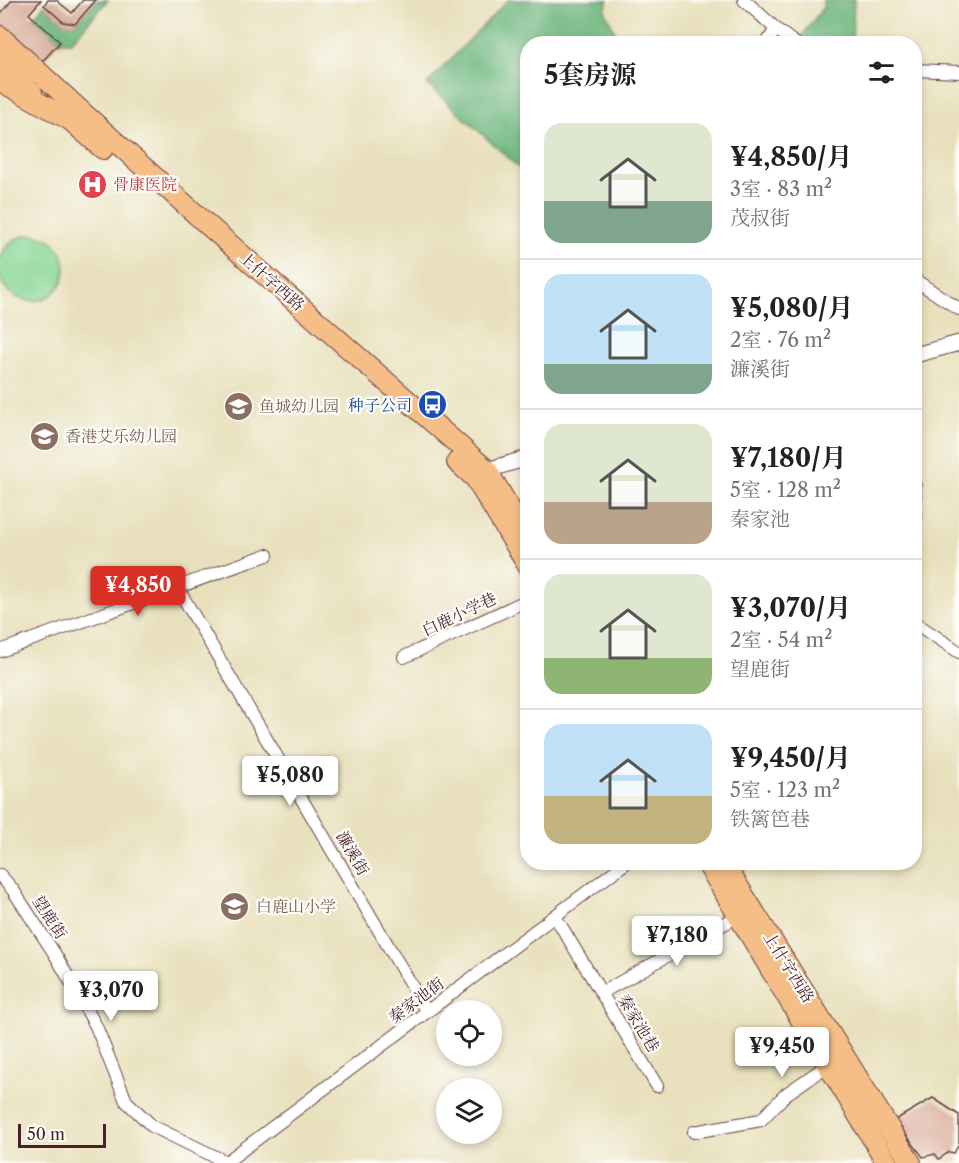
<!DOCTYPE html>
<html lang="zh">
<meta charset="utf-8">
<style>
body{margin:0;font-family:"Libre Caslon Text","Noto Serif SC",serif;background:#f6f6f6;color:#222;height:100vh;display:flex;flex-direction:column;font-size:22px;white-space:nowrap}
*{box-sizing:border-box;margin:0}
p{font-size:20px;color:#767676}
.icon{flex:none;width:33px;height:33px;fill:none;stroke:currentColor;stroke-width:2;stroke-linecap:round;stroke-linejoin:round}
.map{position:relative;flex:1;overflow:hidden}
.sheet{position:absolute;left:520px;top:36px;width:402px;height:834px;display:flex;flex-direction:column;background:#fff;border-radius:24px;box-shadow:0 3px 9px #0003}
.sheet>*{flex:none}
.tools{position:absolute;left:436px;top:1000px;display:grid;gap:12px}
.tools a{display:grid;place-items:center;width:66px;height:66px;border-radius:50%;background:#fff;box-shadow:0 3px 9px #0003;font-size:30px}
.scale{position:absolute;left:18px;bottom:15px;width:88px;box-sizing:border-box;padding-left:6px;border:3px solid #4a1f2b;border-top:0;font-size:16px;line-height:21px;white-space:nowrap;color:#4a1f2b;-webkit-text-stroke:4px #fdfcf7;paint-order:stroke}
.price{position:absolute;translate:-50% -51px;padding:0 14px;border-radius:6px;background:#fff;color:#222;font-size:20px;line-height:39px;filter:drop-shadow(0 2px 3px #0008)}
.price::after{content:'';position:absolute;left:50%;top:36px;width:18px;height:14px;margin-left:-9px;background:inherit;clip-path:polygon(0 0,100% 0,50% 100%)}
.price.current{background:#d93025;color:#fff}
ul{padding:0;list-style:none}
li{display:flex;align-items:center;gap:18px;height:150px;padding:0 24px}
li+li{border-top:2px solid #e0e0e0}
li span{display:grid;place-items:center;flex:none;width:168px;height:120px;border-radius:18px;color:#555}
li>.icon{margin-inline-start:auto}
span .icon{width:72px;height:72px;fill:#fffc;stroke-width:1}
li b{font-size:26px}
h2{display:flex;justify-content:space-between;align-items:center;height:72px;padding:0 24px;font-size:26px}
.map>svg:first-child{display:block}
</style>
<div class="map">
<svg width="959" height="1163" viewBox="0 0 959 1163">
<rect width="100%" height="100%" fill="#fdfcf7"/>
<filter id="ink" filterUnits="userSpaceOnUse"><feTurbulence type="fractalNoise" baseFrequency=".0167" numOctaves="2"/><feDisplacementMap in="SourceGraphic" scale="12" xChannelSelector="R" yChannelSelector="G"/><feConvolveMatrix kernelMatrix="1 2 1 2 8 2 1 2 1" color-interpolation-filters="sRGB"/></filter>
<filter id="wash" filterUnits="userSpaceOnUse"><feTurbulence type="fractalNoise" baseFrequency=".008" numOctaves="4" result="noise"/><feDisplacementMap in="SourceGraphic" scale="24" xChannelSelector="R" yChannelSelector="G"/><feGaussianBlur stdDeviation="1.35" result="paint"/><feColorMatrix in="noise" values="0 0 0 0 0 0 0 0 0 0 0 0 0 0 0 0 0 1.4 0 .05"/><feComposite in="paint" operator="in"/></filter>
<g filter="url(#wash)">
<rect width="100%" height="100%" fill="#e8e0bc"/>
<circle fill="#85d493" stroke="#687a5f" stroke-width="1.5" cx="32" cy="268" r="33"/>
<g fill="#6cb67d" stroke="#5b6a54" stroke-width="1.5">
<polygon points="96,0 108,0 71,42 60,42 33,18 44,5 63,22 75,24"/>
<polygon points="508,0 608,0 605,10 620,43 528,44 528,176 427,84"/>
<polygon points="824,0 854,0 852,43 796,44 824,6"/>
</g>
<g id="blocks">
<g fill="#d7a995">
<polygon points="12,0 41,0 29,14 60,42 41,63 0,28 0,14"/>
<polygon points="48,0 56,0 72,13 83,0 96,0 75,24 63,22 44,5"/>
<polygon points="933,1098 959,1115 959,1144 954,1153 949,1152 939,1159 935,1154 923,1157 895,1120"/>
</g>
</g>
</g>
<g filter="url(#ink)">
<use href="#blocks" fill-opacity="0" stroke="#623c41" stroke-width="1.5"/>
<g fill="none" stroke-linecap="round" stroke-linejoin="round">
<defs>
<g id="minor">
<polyline points="744,0 776,29 796,44"/>
<polyline points="766,44 776,29"/>
<polyline points="915,70 959,72"/>
<polyline points="915,280 959,309"/>
<polyline points="915,486 915,535"/>
<polyline points="177,587 427,1012"/>
<polyline points="915,623 959,652"/>
<polyline points="0,651 267,555"/>
<polyline points="404,657 528,600"/>
<polyline points="0,875 13,890 56,956 96,1026 126,1101 152,1126 226,1162"/>
<polyline points="555,916 657,1086"/>
<polyline points="601,993 738,916"/>
<polyline points="694,1132 761,1120 786,1094 828,1065"/>
<polyline points="225,1163 627,862"/>
</g>
<g id="tertiary">
<polyline points="915,355 959,343"/>
<polyline points="480,474 487,470 528,458"/>
</g>
<g id="primary">
<polyline points="0,53 31,74"/>
<polyline points="0,69 33,92"/>
</g>
<g id="trunk">
<polyline points="0,36 79,109 209,226 487,470 528,539"/>
<polyline points="0,81 70,120 103,149"/>
<polyline points="457,462 475,478 528,566"/>
<polyline points="706,862 887,1163"/>
<polyline points="723,862 911,1163"/>
</g>
</defs>
<use href="#minor" stroke="#623c41" stroke-width="14"/>
<use href="#tertiary" stroke="#623c41" stroke-width="17"/>
<use href="#primary" stroke="#623c41" stroke-width="20"/>
<use href="#trunk" stroke="#623c41" stroke-width="22"/>
<use href="#minor" stroke="#fff" stroke-width="12"/>
<use href="#tertiary" stroke="#fff" stroke-width="15"/>
<use href="#primary" stroke="#f6be87" stroke-width="18"/>
<use href="#trunk" stroke="#f6be87" stroke-width="20"/>
</g>
</g>
<defs>
<symbol id="hospital-disc" viewBox="-11 -11 22 22"><circle r="9.5" fill="#e0444e" stroke="#fdfcf7"/><path d="M-5-5h3v3.5h4V-5h3V5h-3V1.5h-4V5h-3Z" fill="#fff"/></symbol>
<symbol id="bus-disc" viewBox="-11 -11 22 22"><circle r="9.5" fill="#1a4fb4" stroke="#fdfcf7"/><path d="M-5-6H5V4H4V6H2V4H-2V6H-4V4H-5ZM-3.5-4V0h7V-4ZM-3.5 1.2v1.5H-2V1.2ZM2 1.2v1.5H3.5V1.2Z" fill="#fff"/></symbol>
<symbol id="school-disc" viewBox="-11 -11 22 22"><circle r="9.5" fill="#8d6e63" stroke="#fdfcf7"/><path d="M0-5L7-2L0 1L-7-2ZM-4 1L0 2.5L4 1V4Q0 6-4 4Z" fill="#fff"/></symbol>
</defs>
<g fill-rule="evenodd">
<use href="#hospital-disc" x="76" y="168" width="33" height="33"/>
<use href="#bus-disc" x="416" y="388" width="33" height="33"/>
<use href="#school-disc" x="222" y="390" width="33" height="33"/>
<use href="#school-disc" x="28" y="420" width="33" height="33"/>
<use href="#school-disc" x="218" y="890" width="33" height="33"/>
</g>
<g text-anchor="middle" stroke-width="4.5" stroke-linejoin="round" paint-order="stroke">
<g font-size="16" fill="#be3a42" stroke="#fdfcf7" text-anchor="start">
<text x="113" y="190">骨康医院</text>
</g>
<g font-size="16" fill="#4a1f2b" stroke="#fdfcf7">
<text transform="translate(272 281) rotate(41)" y="6">上什字西路</text>
<text transform="translate(459 614) rotate(-25)" y="6">白鹿小学巷</text>
<text transform="translate(353 853) rotate(60)" y="6">濂溪街</text>
<text transform="translate(50 917) rotate(57)" y="6">望鹿街</text>
<text transform="translate(789 967) rotate(58)" y="6">上什字西路</text>
<text transform="translate(416 1000) rotate(-37)" y="6">秦家池街</text>
<text transform="translate(639 1023) rotate(59)" y="6">秦家池巷</text>
</g>
<g font-size="16" fill="#164399" stroke="#fdfcf7" text-anchor="end">
<text x="412" y="411">种子公司</text>
</g>
<g font-size="16" fill="#785e54" stroke="#fdfcf7" text-anchor="start">
<text x="259" y="412">鱼城幼儿园</text>
<text x="65" y="442">香港艾乐幼儿园</text>
<text x="256" y="912">白鹿山小学</text>
</g>
</g>
</svg>
<div class="tools">
<a><svg class="icon" aria-label="locate" viewBox="0 0 24 24"><circle cx="12" cy="12" r="6"/><path d="M12 2v4M12 18v4M2 12h4M18 12h4"/></svg></a>
<a><svg class="icon" aria-label="layers" viewBox="0 0 24 24"><path d="M12 4l9 5-9 5-9-5zM3 14l9 5 9-5"/></svg></a>
</div>
<div class="scale">50 m</div>
<b class="price current" style="left:138px;top:617px">¥4,850</b>
<b class="price" style="left:290px;top:807px">¥5,080</b>
<b class="price" style="left:677px;top:967px">¥7,180</b>
<b class="price" style="left:111px;top:1022px">¥3,070</b>
<b class="price" style="left:782px;top:1078px">¥9,450</b>
<section class="sheet">
<h2>5套房源<svg class="icon" aria-label="filters" viewBox="0 0 24 24"><path d="M4 7h16M4 17h16"/><circle cx="9" cy="7" r="2"/><circle cx="15" cy="17" r="2"/></svg></h2>
<ul>
<li><span style="background:linear-gradient(#dfe7d0 65%,#7fa58c 0)"><svg class="icon" aria-label="home" viewBox="0 0 24 24"><path d="M3 11l9-7 9 7M6 9v11h12V9"/></svg></span><div><b>¥4,850/月</b><p>3室 · 83 m²</p><p>茂叔街</p></div></li>
<li><span style="background:linear-gradient(#bfe0f5 75%,#7fa58c 0)"><svg class="icon" aria-label="home" viewBox="0 0 24 24"><path d="M3 11l9-7 9 7M6 9v11h12V9"/></svg></span><div><b>¥5,080/月</b><p>2室 · 76 m²</p><p>濂溪街</p></div></li>
<li><span style="background:linear-gradient(#dfe7d0 65%,#b9a48a 0)"><svg class="icon" aria-label="home" viewBox="0 0 24 24"><path d="M3 11l9-7 9 7M6 9v11h12V9"/></svg></span><div><b>¥7,180/月</b><p>5室 · 128 m²</p><p>秦家池</p></div></li>
<li><span style="background:linear-gradient(#dfe7d0 70%,#8fb573 0)"><svg class="icon" aria-label="home" viewBox="0 0 24 24"><path d="M3 11l9-7 9 7M6 9v11h12V9"/></svg></span><div><b>¥3,070/月</b><p>2室 · 54 m²</p><p>望鹿街</p></div></li>
<li><span style="background:linear-gradient(#bfe0f5 60%,#c2b280 0)"><svg class="icon" aria-label="home" viewBox="0 0 24 24"><path d="M3 11l9-7 9 7M6 9v11h12V9"/></svg></span><div><b>¥9,450/月</b><p>5室 · 123 m²</p><p>铁篱笆巷</p></div></li>
</ul>
</section>
</div>
